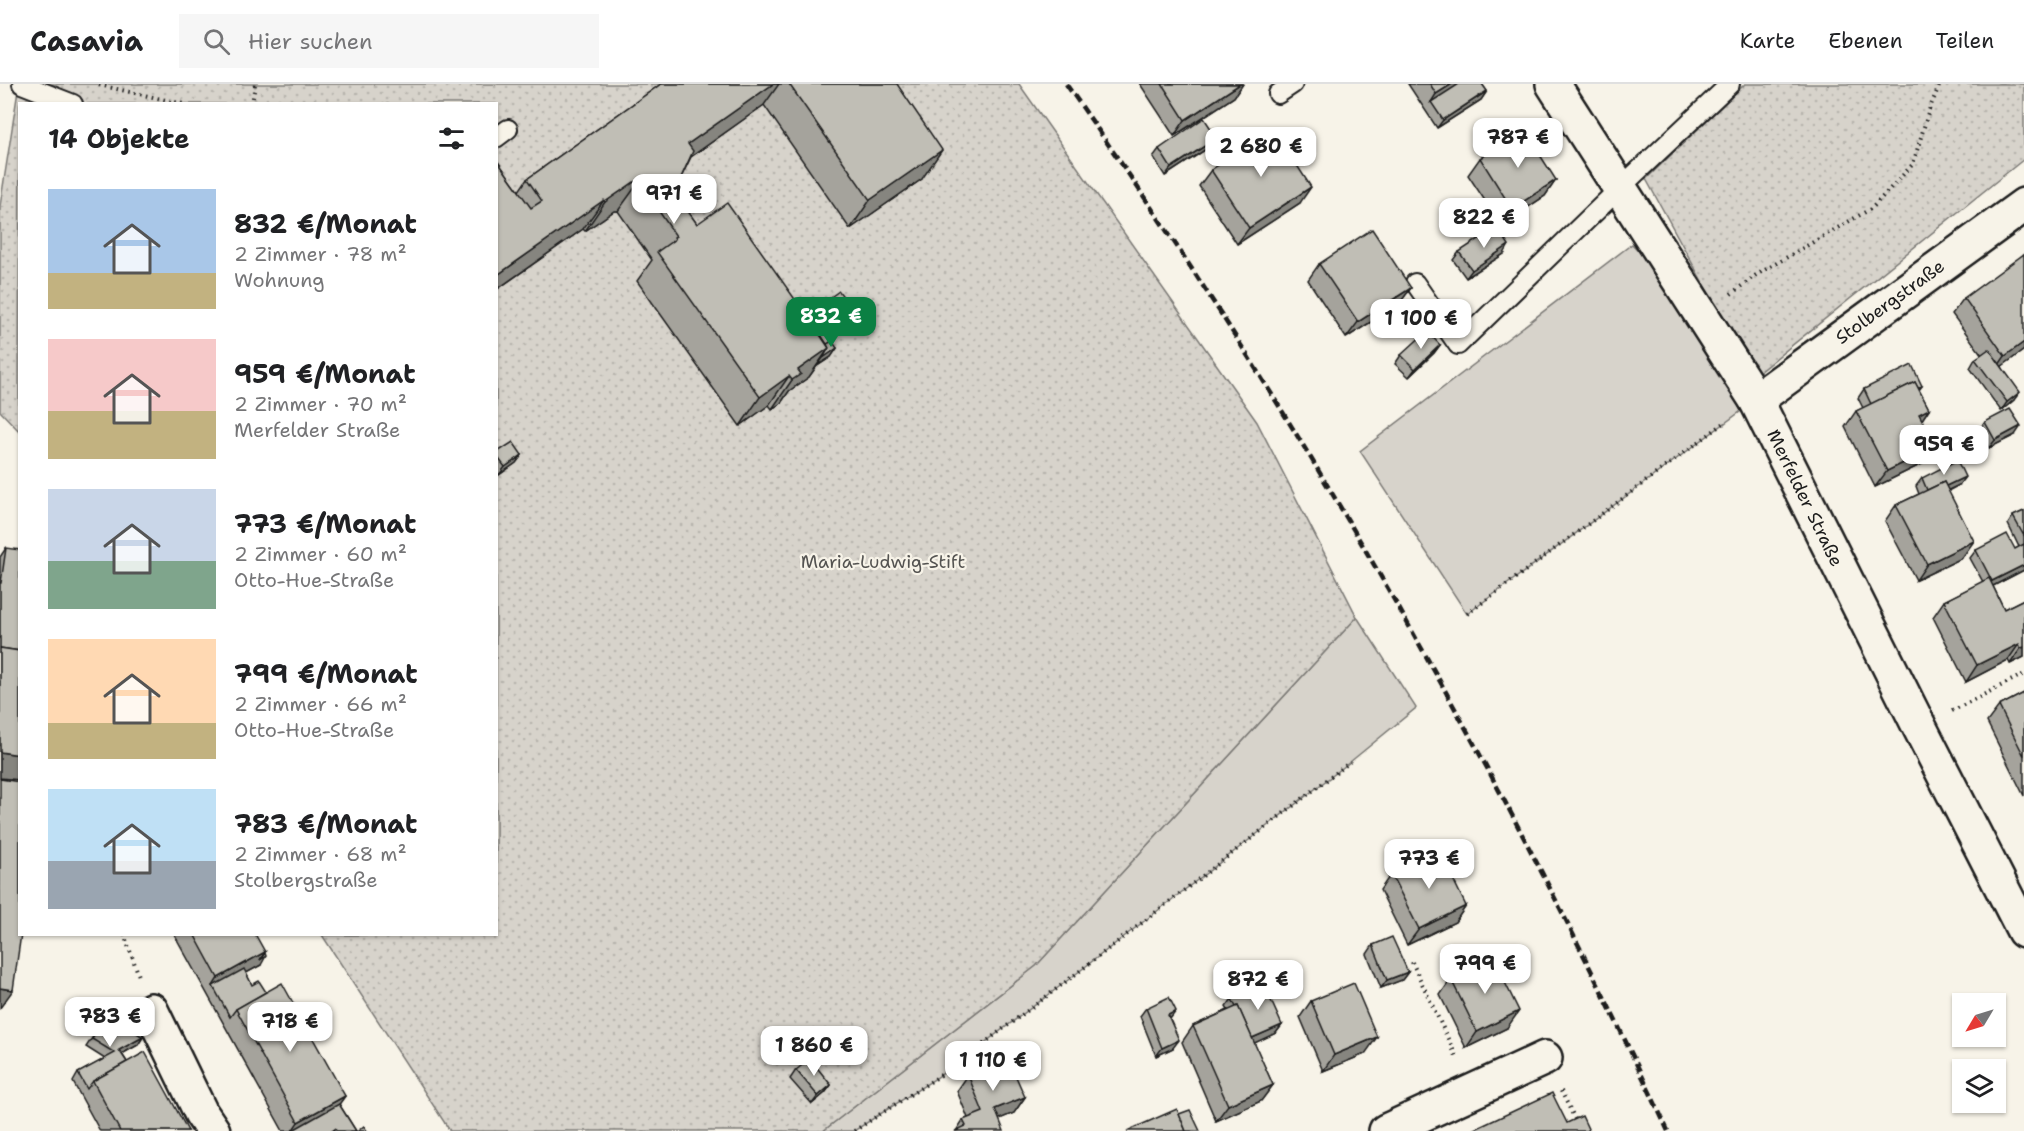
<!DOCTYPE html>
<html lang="de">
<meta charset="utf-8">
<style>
body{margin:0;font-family:"Shantell Sans",sans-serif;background:#f6f6f6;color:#202124;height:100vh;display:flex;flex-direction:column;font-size:22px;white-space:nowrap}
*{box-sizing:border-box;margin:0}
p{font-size:20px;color:#757577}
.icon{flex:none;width:33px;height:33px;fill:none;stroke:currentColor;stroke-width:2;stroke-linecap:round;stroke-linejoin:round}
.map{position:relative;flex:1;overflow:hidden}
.panel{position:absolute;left:18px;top:18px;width:480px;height:834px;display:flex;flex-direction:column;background:#fff;border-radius:0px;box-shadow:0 2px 4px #0004}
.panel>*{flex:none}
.needle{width:39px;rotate:232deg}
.tools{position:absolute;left:1952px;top:909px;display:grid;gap:12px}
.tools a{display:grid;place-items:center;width:54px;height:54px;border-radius:0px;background:#fff;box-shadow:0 2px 4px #0004;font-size:30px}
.price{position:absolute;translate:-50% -51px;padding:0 14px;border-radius:12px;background:#fff;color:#222;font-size:20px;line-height:39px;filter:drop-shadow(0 2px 3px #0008)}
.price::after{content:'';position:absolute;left:50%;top:36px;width:18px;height:14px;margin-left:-9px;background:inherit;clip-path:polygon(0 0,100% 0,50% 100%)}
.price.selected{background:#0b8043;color:#fff}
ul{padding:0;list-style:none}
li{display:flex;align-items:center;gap:18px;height:150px;padding:0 30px}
li span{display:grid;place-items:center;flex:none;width:168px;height:120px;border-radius:0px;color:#555}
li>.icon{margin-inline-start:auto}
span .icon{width:72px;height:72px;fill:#fffc;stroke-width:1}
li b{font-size:26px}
h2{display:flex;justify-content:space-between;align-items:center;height:72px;padding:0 30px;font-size:26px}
header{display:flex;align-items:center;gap:36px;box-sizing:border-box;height:84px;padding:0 30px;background:#fff;border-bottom:2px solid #e0e0e0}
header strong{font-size:28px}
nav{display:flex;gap:33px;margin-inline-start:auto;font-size:21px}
.search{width:420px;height:54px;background:#f6f6f6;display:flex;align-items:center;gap:15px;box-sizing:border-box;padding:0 21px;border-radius:0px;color:#757577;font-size:22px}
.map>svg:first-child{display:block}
</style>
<header>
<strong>Casavia</strong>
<div class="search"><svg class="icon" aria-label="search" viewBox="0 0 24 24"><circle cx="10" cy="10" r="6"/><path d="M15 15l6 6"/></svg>Hier suchen</div>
<nav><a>Karte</a><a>Ebenen</a><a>Teilen</a></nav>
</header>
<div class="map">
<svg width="2024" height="1047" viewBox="0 0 2024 1047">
<defs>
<pattern id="park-dots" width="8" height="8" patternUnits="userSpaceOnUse" patternTransform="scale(1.5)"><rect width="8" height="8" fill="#d7d3cb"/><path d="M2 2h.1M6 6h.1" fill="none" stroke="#b8b5ae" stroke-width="1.8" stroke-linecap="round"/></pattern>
</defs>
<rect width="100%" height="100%" fill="#f7f3e8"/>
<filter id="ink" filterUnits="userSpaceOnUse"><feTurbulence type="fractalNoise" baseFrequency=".0167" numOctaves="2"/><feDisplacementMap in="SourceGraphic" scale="12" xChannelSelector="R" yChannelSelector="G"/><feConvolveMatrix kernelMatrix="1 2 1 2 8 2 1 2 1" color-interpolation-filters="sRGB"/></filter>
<g filter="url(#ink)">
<g fill="#d7d3cb" stroke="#7a7874" stroke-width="1.5">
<polygon points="1632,160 1703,233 1756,316 1467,530 1360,367"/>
<polygon points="1357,533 1416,624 1350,678 1059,903 947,987 854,1047 823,1047 1036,882"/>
</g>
<g fill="url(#park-dots)" stroke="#7a7874" stroke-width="1.5">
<polygon points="19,0 1019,0 1257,338 1357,533 1036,882 823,1047 450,1047 322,851 496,850 496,20 20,20 19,347 0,327 0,122"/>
<polygon points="1745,0 2024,0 2024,75 1754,292 1646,95"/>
</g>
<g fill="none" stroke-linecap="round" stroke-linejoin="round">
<defs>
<g id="service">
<polyline points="22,0 73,20"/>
<polyline points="1278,10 1293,0"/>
<polyline points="496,54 508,45"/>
<polyline points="1415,199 1458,261 1620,104 1730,0"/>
</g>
<g id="minor">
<polyline points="1553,0 1756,316 1920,644 2024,847"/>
<polyline points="1756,316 2024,121"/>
<polyline points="151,926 201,1029 213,1047"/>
<polyline points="1386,1047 1545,974"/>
</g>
</defs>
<use href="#service" stroke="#1c1c1c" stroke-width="22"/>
<use href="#minor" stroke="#1c1c1c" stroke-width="38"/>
<g stroke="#1c1c1c" stroke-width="4" stroke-dasharray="1.5 4.5" stroke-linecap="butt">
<polyline points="99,1 184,20"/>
<polyline points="252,20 255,0"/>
<polyline points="1731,210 1756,191 1872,124 1913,80 1929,26 1940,0"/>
<polyline points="1467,530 1727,337"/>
<polyline points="1952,627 2024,590"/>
<polyline points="124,850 139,892"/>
<polyline points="1412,878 1457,974"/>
<polyline points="1561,1007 1581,1047"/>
<polyline points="854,1047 947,987 1059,903 1350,678"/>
</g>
<use href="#service" stroke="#f7f3e8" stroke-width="18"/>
<use href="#minor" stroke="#f7f3e8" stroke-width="33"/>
<path stroke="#1c1c1c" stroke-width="4.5" stroke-dasharray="9 4.5" stroke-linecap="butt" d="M 1066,0 C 1299,329 1498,681 1668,1047"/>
</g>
<g fill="#a5a39c" stroke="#1c1c1c" stroke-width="1.5">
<polygon points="661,0 897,0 922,95 850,145 764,21 691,73 679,98 687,126 697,140 806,231 847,218 827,247 821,251 827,260 837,264 831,273 817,282 809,293 789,307 781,319 772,325 769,321 740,342 637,197 652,176 618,127 614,127 585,147 583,145 496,206 496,75 519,107 527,95"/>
<polygon points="1140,0 1243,0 1234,13 1174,52"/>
<polygon points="1408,0 1482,0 1487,7 1481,16 1437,44"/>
<polygon points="1211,62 1165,92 1153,73 1159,65"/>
<polygon points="1480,74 1556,96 1545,112 1501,141 1468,91"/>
<polygon points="1211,86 1300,119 1237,160 1199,102"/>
<polygon points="1459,168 1504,170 1466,194 1453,176"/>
<polygon points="1319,180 1411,204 1399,220 1346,254 1308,196"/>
<polygon points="1964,214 2024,266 2002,282 2014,316 2001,327 1970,284 1975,275 1982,271 1952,230"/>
<polygon points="1440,261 1434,269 1409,293 1395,280 1401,271"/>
<polygon points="1922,302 1919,306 1929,325 1922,335 1924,379 1875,403 1845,343 1856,327 1863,324 1858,314 1864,305"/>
<polygon points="1985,338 2015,351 1989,364 1979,346"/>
<polygon points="496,369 522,371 516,379 499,391 496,388"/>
<polygon points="1922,394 1959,401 1948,407 1962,474 1916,496 1885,437 1896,421 1919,410 1916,402"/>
<polygon points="2024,427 2024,486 1993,502 2004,525 2024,515 2024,573 2010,580 2008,576 1966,598 1933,533 1944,517 1983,498 1970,474 1976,466 2015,465 2019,463 2008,440 2013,432"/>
<polygon points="6,464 20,696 0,694 0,473"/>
<polygon points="2024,609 2024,712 1987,638 1999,622"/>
<polygon points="1391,790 1466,822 1455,838 1407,861 1380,806"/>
<polygon points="174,850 255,850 261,881 246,889 252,901 266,908 345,1012 339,1020 356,1047 283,1047"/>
<polygon points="1373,861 1408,888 1402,896 1381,904 1367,870"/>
<polygon points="1451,895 1507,944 1466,964 1440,911"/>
<polygon points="1232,915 1282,941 1276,949 1254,959 1273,1001 1261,1017 1216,1037 1182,958 1193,942 1228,926 1226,923"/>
<polygon points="1311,917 1365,970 1323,987 1300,933"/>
<polygon points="1146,924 1170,935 1173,964 1156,972 1140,932"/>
<polygon points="108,930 143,953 138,961 122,970 127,978 188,1047 100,1047 73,998 78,989 105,975 86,963"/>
<polygon points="796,986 831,1001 825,1009 812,1020 790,995"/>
<polygon points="968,991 1025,1013 1014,1029 999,1035 956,1047 963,1036 968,1034 957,1007"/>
</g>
<g fill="#86857f" stroke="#1c1c1c" stroke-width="1.5">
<polygon points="773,0 779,0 764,21 668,89 688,60"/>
<polygon points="1240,0 1243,0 1234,13 1174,52 1185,36"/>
<polygon points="1452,0 1466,0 1431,18 1436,10"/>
<polygon points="1487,7 1481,16 1437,44 1443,36"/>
<polygon points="1217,54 1211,62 1165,92 1171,84"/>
<polygon points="942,66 922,95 850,145 870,116"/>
<polygon points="1556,96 1545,112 1501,141 1512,125"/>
<polygon points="634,98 639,98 618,127 614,127 585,147 605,118"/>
<polygon points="1311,103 1300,119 1237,160 1249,144"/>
<polygon points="604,116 583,145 496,206 496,192"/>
<polygon points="1509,161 1504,170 1466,194 1472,186"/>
<polygon points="1411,204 1399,220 1346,254 1358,238"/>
<polygon points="847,218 827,247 804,264 824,235"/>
<polygon points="822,232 802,261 812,239"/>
<polygon points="2024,258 2024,266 1994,288 2005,272"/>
<polygon points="1440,261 1434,269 1409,293 1415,285"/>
<polygon points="829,264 809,293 789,307 781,319 772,325 792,296 798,286"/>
<polygon points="837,264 831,273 817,282 823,274"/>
<polygon points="789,292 769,321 740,342 760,313"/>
<polygon points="2020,308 2014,316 2001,327 2007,318"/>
<polygon points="1929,325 1918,342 1919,330"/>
<polygon points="2021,342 2015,351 1989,364 1995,356"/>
<polygon points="1936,363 1924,379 1875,403 1887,387"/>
<polygon points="522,371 516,379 499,391 505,383"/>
<polygon points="1965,393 1959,401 1924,418 1929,410"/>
<polygon points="1974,457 1962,474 1916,496 1927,480"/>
<polygon points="2024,481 2024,486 1987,505 1992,497"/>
<polygon points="2019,560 2008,576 1966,598 1977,581"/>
<polygon points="2024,563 2024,573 2010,580 2021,564"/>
<polygon points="0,668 20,671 20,696 0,694"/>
<polygon points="1466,822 1455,838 1407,861 1419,845"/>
<polygon points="265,868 260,876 266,872 261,881 215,906 213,902 218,894"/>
<polygon points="1408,888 1402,896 1381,904 1387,896"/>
<polygon points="0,904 13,906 0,924"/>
<polygon points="1176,927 1170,935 1168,931"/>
<polygon points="1519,927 1507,944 1466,964 1477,948"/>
<polygon points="1282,941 1276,949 1244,964 1250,955"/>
<polygon points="143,953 138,961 114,974 119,966"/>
<polygon points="1377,953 1365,970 1323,987 1334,971"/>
<polygon points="1179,956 1173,964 1156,972 1162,964"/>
<polygon points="831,1001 825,1009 812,1020 818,1012"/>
<polygon points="1273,1001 1261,1017 1216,1037 1228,1021"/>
<polygon points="345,1012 333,1029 292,1047 298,1038"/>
<polygon points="1025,1013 1014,1029 983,1042 995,1025"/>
</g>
<g fill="#c0beb5" stroke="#1c1c1c" stroke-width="1.5">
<polygon points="661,0 773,0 688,60 693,67 679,98 695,106 687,126 697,140 727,119 806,231 839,207 847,218 824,235 822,232 812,239 829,264 798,286 801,290 792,296 789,292 760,313 657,168 675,155 674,153 676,152 639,98 634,98 605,118 604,116 496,192 496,75 531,124 542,117 527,95"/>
<polygon points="789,0 897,0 942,66 870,116"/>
<polygon points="1162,0 1240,0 1185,36"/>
<polygon points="1430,0 1452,0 1436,10"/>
<polygon points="1459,0 1482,0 1487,7 1443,36 1431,18"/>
<polygon points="1204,34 1217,54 1171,84 1159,65"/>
<polygon points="1273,44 1311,103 1249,144 1211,86"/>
<polygon points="1524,46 1556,96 1512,125 1480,74"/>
<polygon points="1497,143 1509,161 1472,186 1459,168"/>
<polygon points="1372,145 1411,204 1358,238 1319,180"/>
<polygon points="2024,170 2024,258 2005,272 1964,214"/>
<polygon points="1427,247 1440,261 1415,285 1401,271"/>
<polygon points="832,257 837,264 823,274 829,264 827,260"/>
<polygon points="1989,265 2020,308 2007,318 1975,275"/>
<polygon points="1912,281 1922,302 1918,304 1915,298 1871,320 1864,305"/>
<polygon points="1915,298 1929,325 1919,330 1936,363 1887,387 1856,327"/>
<polygon points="2010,325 2021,342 1995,356 1985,338"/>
<polygon points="513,358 522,371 505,383 496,371 496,369"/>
<polygon points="1957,376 1965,393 1946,402 1944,398 1927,406 1922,394"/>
<polygon points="1944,398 1974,457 1927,480 1896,421"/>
<polygon points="2024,427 2024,452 2013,432"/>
<polygon points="2007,450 2015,465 2024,460 2024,481 1992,497 1976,466"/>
<polygon points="6,464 20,466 20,567 0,564 0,499 1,499"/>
<polygon points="1989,494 2004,525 2024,515 2024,563 2021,564 2019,560 1977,581 1944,517"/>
<polygon points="0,564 20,567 20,671 0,668"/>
<polygon points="2024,609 2024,672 1999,622"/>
<polygon points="0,695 20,698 20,850 21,850 13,906 0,904"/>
<polygon points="1439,766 1466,822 1419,845 1391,790"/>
<polygon points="194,850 255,850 265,868 218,894"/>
<polygon points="1392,853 1408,888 1387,896 1373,861"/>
<polygon points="265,869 266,872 260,876"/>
<polygon points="1493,874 1519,927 1477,948 1451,895"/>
<polygon points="244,885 252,901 259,897 266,908 236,925 230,933 213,902"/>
<polygon points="282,899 345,1012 298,1038 236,925"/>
<polygon points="1354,899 1377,953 1334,971 1311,917"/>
<polygon points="1264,901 1282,941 1252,954 1238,922 1236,923 1232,915"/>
<polygon points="1169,913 1176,927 1168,931 1179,956 1162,964 1146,924"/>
<polygon points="1238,922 1273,1001 1228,1021 1193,942"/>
<polygon points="108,930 143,953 119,966 127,978 93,997 87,1005 78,989 115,969 92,955"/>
<polygon points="1003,963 1025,1013 995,1025 1004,1047 955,1047 966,1042 963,1036 983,1028 968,991"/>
<polygon points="145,968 188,1047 120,1047 93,997"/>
<polygon points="810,975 831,1001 818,1012 796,986"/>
<polygon points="1552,1009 1567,1039 1582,1032 1589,1047 1471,1047"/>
<polygon points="339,1020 356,1047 333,1047 336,1044 332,1047 294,1047 293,1046"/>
<polygon points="1177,1025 1186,1047 1127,1047"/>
<polygon points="1190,1026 1200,1047 1186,1047 1179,1030"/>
<polygon points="364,1042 367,1047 358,1047"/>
</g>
</g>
<g text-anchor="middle" stroke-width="4.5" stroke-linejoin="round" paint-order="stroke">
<g font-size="18" fill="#1c1c1c" stroke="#f7f3e8">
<text transform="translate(1890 218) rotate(-36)" y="6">Stolbergstraße</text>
<text transform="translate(1805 414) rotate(64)" y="6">Merfelder Straße</text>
</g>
<g font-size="18" fill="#545351" stroke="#f7f3e8">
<text x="883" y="484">Maria-Ludwig-Stift</text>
</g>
</g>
</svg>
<div class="tools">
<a><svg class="needle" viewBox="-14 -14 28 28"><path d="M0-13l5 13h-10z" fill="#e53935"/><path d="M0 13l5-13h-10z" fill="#757577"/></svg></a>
<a><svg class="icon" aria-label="layers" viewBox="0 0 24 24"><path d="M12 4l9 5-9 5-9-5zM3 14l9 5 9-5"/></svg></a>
</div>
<b class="price" style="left:1518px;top:85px">787 €</b>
<b class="price" style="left:1261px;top:94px">2 680 €</b>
<b class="price" style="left:674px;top:141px">971 €</b>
<b class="price" style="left:1484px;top:165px">822 €</b>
<b class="price selected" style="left:831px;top:264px">832 €</b>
<b class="price" style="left:1421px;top:266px">1 100 €</b>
<b class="price" style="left:1944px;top:392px">959 €</b>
<b class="price" style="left:1429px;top:806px">773 €</b>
<b class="price" style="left:1485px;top:911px">799 €</b>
<b class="price" style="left:1258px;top:927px">872 €</b>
<b class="price" style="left:110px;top:964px">783 €</b>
<b class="price" style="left:290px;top:969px">718 €</b>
<b class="price" style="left:814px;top:993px">1 860 €</b>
<b class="price" style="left:993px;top:1008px">1 110 €</b>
<section class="panel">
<h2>14 Objekte<svg class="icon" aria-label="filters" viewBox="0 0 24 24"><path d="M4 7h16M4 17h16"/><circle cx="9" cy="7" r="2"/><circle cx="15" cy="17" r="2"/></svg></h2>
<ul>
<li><span style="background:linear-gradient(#a9c7e8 70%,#c2b280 0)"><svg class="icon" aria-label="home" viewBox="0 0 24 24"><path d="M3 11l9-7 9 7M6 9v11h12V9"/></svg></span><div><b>832 €/Monat</b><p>2 Zimmer · 78 m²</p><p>Wohnung</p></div></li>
<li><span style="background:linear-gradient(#f6c9c9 60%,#c2b280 0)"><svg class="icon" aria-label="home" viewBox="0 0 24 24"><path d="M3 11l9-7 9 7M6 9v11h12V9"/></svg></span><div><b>959 €/Monat</b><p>2 Zimmer · 70 m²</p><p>Merfelder Straße</p></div></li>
<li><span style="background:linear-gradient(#c9d6e8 60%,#7fa58c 0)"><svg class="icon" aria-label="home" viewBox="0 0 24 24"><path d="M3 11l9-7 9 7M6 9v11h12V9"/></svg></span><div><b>773 €/Monat</b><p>2 Zimmer · 60 m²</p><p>Otto-Hue-Straße</p></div></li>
<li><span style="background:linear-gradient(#ffd9b3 70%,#c2b280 0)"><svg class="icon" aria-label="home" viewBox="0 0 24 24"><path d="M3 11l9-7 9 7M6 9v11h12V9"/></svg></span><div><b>799 €/Monat</b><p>2 Zimmer · 66 m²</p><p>Otto-Hue-Straße</p></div></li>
<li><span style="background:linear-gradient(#bfe0f5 60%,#9aa5b1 0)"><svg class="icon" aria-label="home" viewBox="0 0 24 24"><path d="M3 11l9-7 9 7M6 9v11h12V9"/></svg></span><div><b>783 €/Monat</b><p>2 Zimmer · 68 m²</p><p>Stolbergstraße</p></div></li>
</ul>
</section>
</div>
